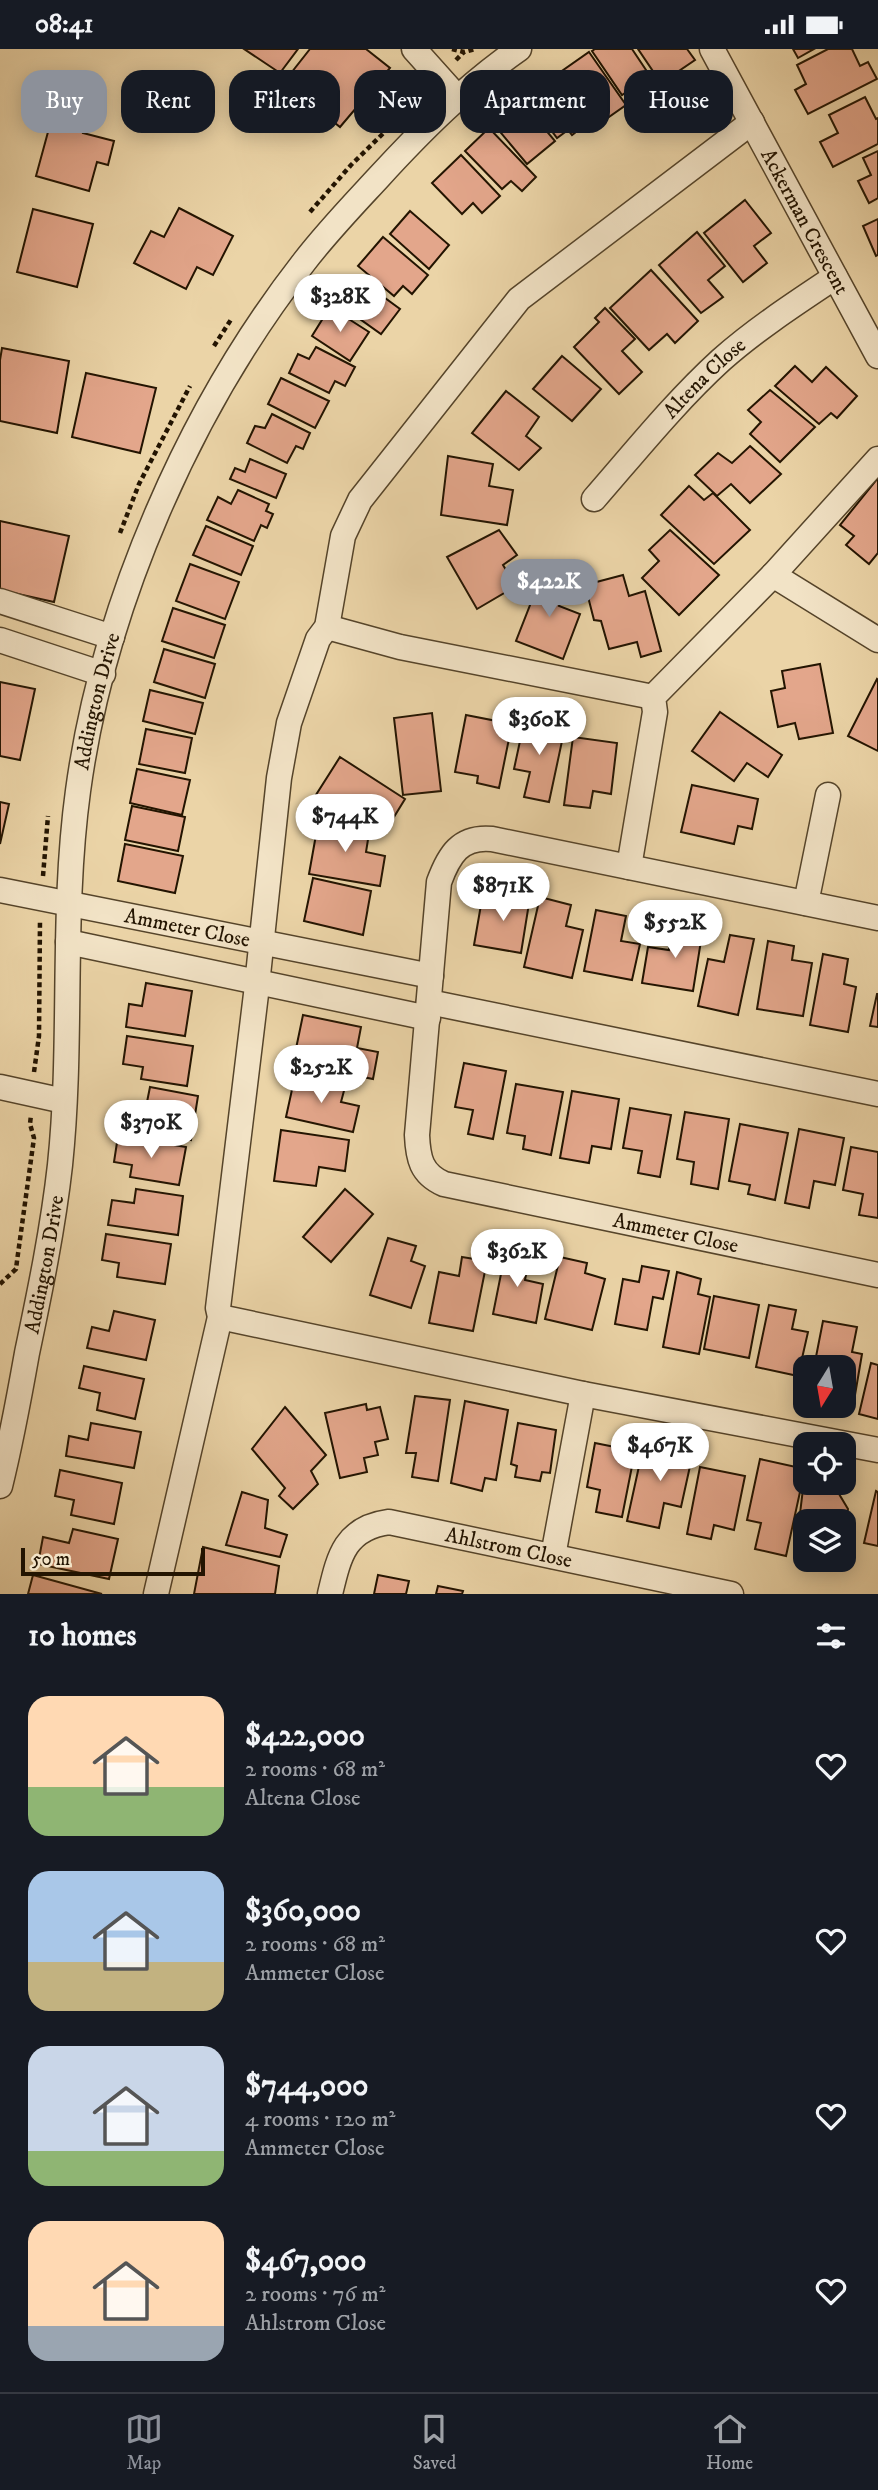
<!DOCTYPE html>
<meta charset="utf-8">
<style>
body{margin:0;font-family:"IM FELL DW Pica",serif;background:#20242c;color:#f1f3f6;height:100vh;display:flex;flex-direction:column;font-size:26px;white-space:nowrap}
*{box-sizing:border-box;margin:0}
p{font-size:23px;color:#9ea1a6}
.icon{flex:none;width:38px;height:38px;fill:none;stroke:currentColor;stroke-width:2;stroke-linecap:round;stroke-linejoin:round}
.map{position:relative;height:1545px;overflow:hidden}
.sheet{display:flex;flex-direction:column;background:#171b24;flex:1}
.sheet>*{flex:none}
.hud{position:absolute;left:21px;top:21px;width:836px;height:63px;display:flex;gap:14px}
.needle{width:46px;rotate:191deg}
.tools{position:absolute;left:793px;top:1306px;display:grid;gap:14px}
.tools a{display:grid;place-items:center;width:63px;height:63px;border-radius:14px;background:#171b24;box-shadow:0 4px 18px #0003;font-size:35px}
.scale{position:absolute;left:21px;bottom:18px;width:184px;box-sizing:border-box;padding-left:7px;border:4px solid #231401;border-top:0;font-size:19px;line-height:24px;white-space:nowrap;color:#231401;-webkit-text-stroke:5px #f2e3c6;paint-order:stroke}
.price{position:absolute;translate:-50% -60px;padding:0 16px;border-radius:24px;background:#fff;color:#222;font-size:23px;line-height:46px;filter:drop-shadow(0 2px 4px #0008)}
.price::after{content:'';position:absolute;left:50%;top:42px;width:21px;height:16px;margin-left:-10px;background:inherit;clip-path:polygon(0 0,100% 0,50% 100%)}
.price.selected{background:#8c9099;color:#fff}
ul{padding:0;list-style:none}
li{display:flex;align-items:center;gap:21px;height:175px;padding:0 28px}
li span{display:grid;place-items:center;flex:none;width:196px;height:140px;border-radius:21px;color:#555}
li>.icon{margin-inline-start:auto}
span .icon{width:84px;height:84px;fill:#fffc;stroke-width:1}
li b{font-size:30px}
h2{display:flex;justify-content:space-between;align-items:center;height:84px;padding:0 28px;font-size:30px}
.pill{padding:0 24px;border-radius:21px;background:#171b24;box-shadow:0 4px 18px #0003;font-size:24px;line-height:63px}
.pill.selected{background:#8c9099;color:#fff}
.status{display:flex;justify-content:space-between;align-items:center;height:49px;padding:0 35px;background:#171b24;direction:ltr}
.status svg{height:19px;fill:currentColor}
.menu{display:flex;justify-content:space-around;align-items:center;height:98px;border-top:2px solid #363941;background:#171b24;font-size:19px;color:#9ea1a6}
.menu a{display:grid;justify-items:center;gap:4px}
.menu .selected{color:#8c9099}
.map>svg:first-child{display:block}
</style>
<div class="status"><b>08:41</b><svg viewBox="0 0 49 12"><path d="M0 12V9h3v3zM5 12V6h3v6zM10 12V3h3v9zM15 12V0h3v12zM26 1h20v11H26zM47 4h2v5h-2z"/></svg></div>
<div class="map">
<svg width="878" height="1545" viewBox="0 0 878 1545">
<rect width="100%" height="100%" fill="#ebd4a7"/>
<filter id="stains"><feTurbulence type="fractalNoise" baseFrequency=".00286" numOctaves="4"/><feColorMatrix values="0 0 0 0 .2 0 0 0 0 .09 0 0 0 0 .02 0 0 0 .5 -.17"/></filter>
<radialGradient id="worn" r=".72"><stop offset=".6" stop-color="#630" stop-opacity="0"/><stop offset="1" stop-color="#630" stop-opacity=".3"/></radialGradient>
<g fill="#e3a68b" stroke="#231401" stroke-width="2">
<polygon points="244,0 298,0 280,24"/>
<polygon points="310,0 366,0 390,19 340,78 284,33"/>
<polygon points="595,0 632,0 650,27 622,46 592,2"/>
<polygon points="638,0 687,0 695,11 661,34"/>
<polygon points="793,0 814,0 798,9"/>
<polygon points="828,0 852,0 860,17 868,13 877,30 808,65 795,41 806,35 797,16"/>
<polygon points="589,3 626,56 596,77 559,24"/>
<polygon points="559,30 590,72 572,86 568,81 557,89 529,51"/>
<polygon points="865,48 876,70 878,69 878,95 833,118 820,93 838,84 829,66"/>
<polygon points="524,55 555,92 527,115 496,78"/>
<polygon points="54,61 87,69 83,84 114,92 108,116 97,113 89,142 36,127"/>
<polygon points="489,79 536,128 522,142 511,132 502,140 465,102"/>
<polygon points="878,102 878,149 869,154 858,132 871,126 863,109"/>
<polygon points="461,106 500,147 482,164 473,154 462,165 432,134"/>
<polygon points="745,151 771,184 754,197 767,214 743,233 704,184"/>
<polygon points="179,159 233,187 213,226 197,218 186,240 134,214 151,182 164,188"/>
<polygon points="33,160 93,175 77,238 17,223"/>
<polygon points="410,162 449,196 429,220 390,185"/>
<polygon points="878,170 878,206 876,207 863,177"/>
<polygon points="697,183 725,217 708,231 723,248 701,264 659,216"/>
<polygon points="383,188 428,226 412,245 403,237 394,247 358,217"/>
<polygon points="651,221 698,272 675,294 667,285 649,301 610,259"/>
<polygon points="355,227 400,260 381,285 336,253"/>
<polygon points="330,258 369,283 350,312 312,287"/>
<polygon points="605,259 635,290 622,302 642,323 619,345 574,298 599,273 595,269"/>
<polygon points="316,298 355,318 345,337 335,332 329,344 289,324 298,305 309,310"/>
<polygon points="2,299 69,312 57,384 0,372 0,311"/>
<polygon points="562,307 601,340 572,372 533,340"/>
<polygon points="795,317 812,333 826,318 857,347 837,369 831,364 819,375 775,337"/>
<polygon points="86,324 156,339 140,404 72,388"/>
<polygon points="281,329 329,352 315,379 268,355"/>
<polygon points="770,341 815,378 780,413 750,385 761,373 748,361"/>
<polygon points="506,342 539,368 526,387 541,399 519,421 472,384"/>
<polygon points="272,365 310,384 303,400 296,397 287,414 247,394 255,377 265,379"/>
<polygon points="750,397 781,425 750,454 731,435 717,447 695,426 718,404 732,414"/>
<polygon points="448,407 493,415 489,437 513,441 507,476 441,466"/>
<polygon points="250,410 286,425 276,449 230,430 235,419 245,423"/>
<polygon points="878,429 878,504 869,515 846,496 854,487 840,476"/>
<polygon points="689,437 704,451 713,444 750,481 714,515 661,466"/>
<polygon points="238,441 269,455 266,462 273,465 267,479 261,476 254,492 207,471 218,448 231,455"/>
<polygon points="0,472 69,487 54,553 0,541"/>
<polygon points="206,477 253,497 241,526 193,506"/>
<polygon points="499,481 517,506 503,516 516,537 477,560 447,508"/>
<polygon points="670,481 719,526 679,566 642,529 659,512 649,501"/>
<polygon points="190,515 239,533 225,570 176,552"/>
<polygon points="543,523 568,532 559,557 580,565 563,610 516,592"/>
<polygon points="623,526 629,547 645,542 661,602 641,608 637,593 609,600 601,572 594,571 585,536"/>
<polygon points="173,559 225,576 214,609 162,592"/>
<polygon points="164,600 215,615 205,649 154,633"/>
<polygon points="820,615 833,684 799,690 795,674 778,678 771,642 785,639 782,622"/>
<polygon points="877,630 878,631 878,702 848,687"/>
<polygon points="0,633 35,640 20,711 0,707"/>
<polygon points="150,641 203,654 195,685 143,672"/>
<polygon points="720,663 782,706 768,728 747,714 734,732 692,702"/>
<polygon points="432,664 441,742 403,746 394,669"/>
<polygon points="466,666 512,675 499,739 477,734 478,727 455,723"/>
<polygon points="525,669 565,678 549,753 524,748 530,723 514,720"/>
<polygon points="146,680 192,689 185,724 139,715"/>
<polygon points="573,688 617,694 611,745 593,742 590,759 564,756"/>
<polygon points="340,708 405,750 389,776 365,760 355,775 314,749"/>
<polygon points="137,720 190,731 182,766 130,754"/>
<polygon points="692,736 758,750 752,780 738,777 734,795 681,783"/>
<polygon points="0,753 9,755 0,795"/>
<polygon points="132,757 185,768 178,802 125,791"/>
<polygon points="319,769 370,778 366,803 385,807 380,837 309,825"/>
<polygon points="125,795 183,807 175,844 118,832"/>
<polygon points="313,829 371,842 363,886 304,872"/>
<polygon points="508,843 530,848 521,904 474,896 482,850 506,854"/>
<polygon points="540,848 571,856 566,877 583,881 572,929 524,918"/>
<polygon points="596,861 626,867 621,892 640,895 632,931 584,922"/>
<polygon points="673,875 703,879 693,942 642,934 648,898 669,901"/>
<polygon points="730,886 754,890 738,966 698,957 708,910 724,913"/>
<polygon points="768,892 794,897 792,911 812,914 803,967 757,960"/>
<polygon points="823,905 848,910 844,935 856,938 848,983 810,976"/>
<polygon points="146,934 192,942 185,987 126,978 129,955 142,957"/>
<polygon points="877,945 878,945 878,978 870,977"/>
<polygon points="303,966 361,978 357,999 378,1003 373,1030 293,1014"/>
<polygon points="127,987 193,997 187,1037 141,1030 143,1018 123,1015"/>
<polygon points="464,1014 506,1022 493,1090 468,1085 473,1061 455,1058"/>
<polygon points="295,1027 345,1038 341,1053 359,1057 353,1083 286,1068"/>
<polygon points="516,1035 563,1043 551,1106 523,1100 525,1087 507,1084"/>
<polygon points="150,1038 198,1047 191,1091 120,1078 125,1054 146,1058"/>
<polygon points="572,1042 619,1050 611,1100 592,1097 589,1114 560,1109"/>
<polygon points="630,1059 671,1066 660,1128 638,1124 642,1102 623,1099"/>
<polygon points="685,1063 729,1070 718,1140 691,1135 694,1113 677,1110"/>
<polygon points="740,1075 788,1084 775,1151 748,1145 750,1136 729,1132"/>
<polygon points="799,1080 844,1089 835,1136 814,1132 809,1159 785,1154"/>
<polygon points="281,1081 349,1091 345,1122 319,1118 316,1137 274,1132"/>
<polygon points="118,1087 186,1098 179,1136 130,1128 132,1116 114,1113"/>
<polygon points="851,1098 878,1103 878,1169 859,1166 863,1145 843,1141"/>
<polygon points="136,1140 183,1147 178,1186 108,1176 112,1151 134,1154"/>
<polygon points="345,1140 373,1165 331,1213 303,1188"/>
<polygon points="106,1185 171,1195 165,1235 117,1228 119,1214 102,1211"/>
<polygon points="388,1189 416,1197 411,1212 425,1217 411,1259 370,1246"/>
<polygon points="506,1200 530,1204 525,1231 543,1235 536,1274 493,1265"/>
<polygon points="462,1208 487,1212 473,1282 429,1274 439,1223 459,1227"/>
<polygon points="560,1208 587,1214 585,1224 605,1230 592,1281 545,1270"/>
<polygon points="642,1217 669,1222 663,1250 653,1248 647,1281 615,1275 623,1230 639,1233"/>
<polygon points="677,1223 701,1230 698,1245 710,1248 699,1305 663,1298"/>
<polygon points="714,1247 759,1256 749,1309 704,1300"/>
<polygon points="769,1256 796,1261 792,1280 808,1283 798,1327 756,1318"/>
<polygon points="114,1262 155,1271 146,1311 87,1299 92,1278 109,1282"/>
<polygon points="823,1272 857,1278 852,1303 862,1305 855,1346 844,1344 844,1318 814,1318"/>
<polygon points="871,1314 878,1316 878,1370 859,1365"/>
<polygon points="84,1317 144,1330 135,1370 97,1361 100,1344 79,1339"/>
<polygon points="415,1347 450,1351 438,1432 412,1428 416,1404 406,1404"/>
<polygon points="465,1352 508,1361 496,1431 485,1429 482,1442 451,1434"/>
<polygon points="366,1355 367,1361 380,1358 388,1390 375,1393 378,1406 364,1409 367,1423 340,1429 325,1364"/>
<polygon points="285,1358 326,1406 311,1422 318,1435 293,1460 279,1447 285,1439 252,1400"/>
<polygon points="91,1374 141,1383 134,1419 66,1407 69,1387 88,1391"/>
<polygon points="518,1374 556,1381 550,1424 542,1423 540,1432 515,1428 517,1417 511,1415"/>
<polygon points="595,1394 635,1402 622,1468 596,1463 600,1441 587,1438"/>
<polygon points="669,1394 694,1399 681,1458 664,1454 659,1479 627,1472 643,1399 666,1404"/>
<polygon points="760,1410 805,1420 786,1507 755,1500 761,1474 747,1471"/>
<polygon points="700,1418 745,1427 734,1481 714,1476 711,1490 687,1485"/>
<polygon points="60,1421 122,1434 114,1475 71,1466 74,1451 55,1447"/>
<polygon points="803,1440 839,1445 848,1460 844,1488 844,1472 805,1472 805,1490 797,1489"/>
<polygon points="876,1442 878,1443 878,1497 864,1494"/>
<polygon points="242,1443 268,1451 265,1479 287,1486 280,1508 226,1496"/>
<polygon points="73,1480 118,1490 109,1530 38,1515 43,1488 69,1494"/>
<polygon points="203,1498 279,1517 275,1545 194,1545"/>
<polygon points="33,1526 102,1545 28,1545"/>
<polygon points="378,1526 409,1532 406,1545 374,1545"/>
<polygon points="438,1537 463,1542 462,1545 436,1545"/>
</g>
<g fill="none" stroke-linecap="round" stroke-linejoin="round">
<defs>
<g id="minor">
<polyline points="414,0 457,48"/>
<path id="s1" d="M 712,0 L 878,307"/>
<path id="s2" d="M 594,450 C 635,403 675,353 721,311 C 756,280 796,254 835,228"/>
<polyline points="773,526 878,591"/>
<polyline points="0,552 112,588"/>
<polyline points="327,578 400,598 653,648"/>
<polyline points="0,591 103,625"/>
<polyline points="629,818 655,663 653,648 773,526 878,410"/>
<path id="s3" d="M 0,841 L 431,927"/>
<polyline points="806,854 828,746"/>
<path id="s4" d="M 878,869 L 492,790 C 460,787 449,806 439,833 L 417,1086 C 418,1109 421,1125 444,1135 L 878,1226"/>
<polyline points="68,893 428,969"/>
<polyline points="429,953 878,1045"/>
<polyline points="0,1038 64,1052"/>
<polyline points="220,1268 583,1345 878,1401"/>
<path id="s5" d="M 0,1437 C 11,1393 19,1349 27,1304 C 40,1242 53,1179 60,1116 C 73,992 61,866 78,742 C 103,557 190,359 304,213 C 327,183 353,156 378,129 C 421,82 466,37 519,0"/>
<polyline points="553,1507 583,1345"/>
<polyline points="156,1545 220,1268 218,1259 256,945 279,729 289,674 318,590 327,578 343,487 360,451 519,250 752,73"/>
<path id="s6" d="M 330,1545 C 339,1507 345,1479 389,1473 L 731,1545"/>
</g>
</defs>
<use href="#minor" stroke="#55442a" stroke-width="27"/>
<g stroke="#231401" stroke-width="4.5" stroke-dasharray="5 3.5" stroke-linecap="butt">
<polyline points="452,0 464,3 475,0"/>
<polyline points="456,11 464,3"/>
<polyline points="310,163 351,116 406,62 412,48 421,42"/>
<polyline points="214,297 232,269"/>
<polyline points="120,484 139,435 190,337"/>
<polyline points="43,827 48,767"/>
<polyline points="34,1023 39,987 40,871"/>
<polyline points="0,1235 16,1220 17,1212 34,1089 30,1075 31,1066"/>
</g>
<use href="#minor" stroke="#f2e3c6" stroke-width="24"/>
</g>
<g text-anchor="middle" stroke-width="6" stroke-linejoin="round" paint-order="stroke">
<g font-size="21" fill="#231401" stroke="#f2e3c6">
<text dy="7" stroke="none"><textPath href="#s1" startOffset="196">Ackerman Crescent</textPath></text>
<text dy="7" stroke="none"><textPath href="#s2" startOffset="164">Altena Close</textPath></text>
<text dy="7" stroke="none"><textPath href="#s5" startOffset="793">Addington Drive</textPath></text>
<text dy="7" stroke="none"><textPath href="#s3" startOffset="191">Ammeter Close</textPath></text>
<text dy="7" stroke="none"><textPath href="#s4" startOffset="1020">Ammeter Close</textPath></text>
<text dy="7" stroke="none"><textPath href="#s5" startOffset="226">Addington Drive</textPath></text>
<text dy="7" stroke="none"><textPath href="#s6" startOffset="224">Ahlstrom Close</textPath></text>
</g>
</g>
<rect width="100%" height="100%" filter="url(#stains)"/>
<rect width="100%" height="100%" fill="url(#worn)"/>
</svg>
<div class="tools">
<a><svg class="needle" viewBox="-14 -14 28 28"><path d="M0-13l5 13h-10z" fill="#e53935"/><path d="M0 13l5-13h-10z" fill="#9ea1a6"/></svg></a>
<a><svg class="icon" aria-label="locate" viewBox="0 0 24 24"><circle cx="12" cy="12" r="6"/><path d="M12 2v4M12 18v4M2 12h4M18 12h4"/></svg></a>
<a><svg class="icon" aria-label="layers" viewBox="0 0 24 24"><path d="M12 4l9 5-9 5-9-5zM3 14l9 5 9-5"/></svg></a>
</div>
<div class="scale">50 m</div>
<b class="price" style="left:340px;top:285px">$328K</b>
<b class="price selected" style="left:549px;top:570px">$422K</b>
<b class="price" style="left:539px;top:708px">$360K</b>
<b class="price" style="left:345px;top:805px">$744K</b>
<b class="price" style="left:503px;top:874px">$871K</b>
<b class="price" style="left:675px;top:911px">$552K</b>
<b class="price" style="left:321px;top:1056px">$252K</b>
<b class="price" style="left:151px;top:1111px">$370K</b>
<b class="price" style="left:517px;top:1240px">$362K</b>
<b class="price" style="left:660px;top:1434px">$467K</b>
<div class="hud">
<a class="pill selected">Buy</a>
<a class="pill">Rent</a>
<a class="pill">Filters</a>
<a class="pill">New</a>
<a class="pill">Apartment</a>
<a class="pill">House</a>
</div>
</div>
<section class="sheet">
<h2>10 homes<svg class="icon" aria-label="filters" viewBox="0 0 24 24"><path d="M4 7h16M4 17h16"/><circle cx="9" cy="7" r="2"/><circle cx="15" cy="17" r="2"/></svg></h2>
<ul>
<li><span style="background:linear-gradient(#ffd9b3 65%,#8fb573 0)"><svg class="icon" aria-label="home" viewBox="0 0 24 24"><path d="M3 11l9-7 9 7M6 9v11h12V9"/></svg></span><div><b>$422,000</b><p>2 rooms · 68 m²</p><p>Altena Close</p></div><svg class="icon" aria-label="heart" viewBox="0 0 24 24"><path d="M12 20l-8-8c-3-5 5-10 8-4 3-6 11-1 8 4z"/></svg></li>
<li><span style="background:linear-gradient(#a9c7e8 65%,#c2b280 0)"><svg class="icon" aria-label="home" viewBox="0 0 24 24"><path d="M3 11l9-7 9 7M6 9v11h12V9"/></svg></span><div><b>$360,000</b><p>2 rooms · 68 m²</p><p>Ammeter Close</p></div><svg class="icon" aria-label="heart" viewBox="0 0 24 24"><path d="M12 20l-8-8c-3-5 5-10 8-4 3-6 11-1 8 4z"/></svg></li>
<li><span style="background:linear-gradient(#c9d6e8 75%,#8fb573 0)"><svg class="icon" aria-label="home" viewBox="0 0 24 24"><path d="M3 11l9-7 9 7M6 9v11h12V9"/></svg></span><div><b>$744,000</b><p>4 rooms · 120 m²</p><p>Ammeter Close</p></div><svg class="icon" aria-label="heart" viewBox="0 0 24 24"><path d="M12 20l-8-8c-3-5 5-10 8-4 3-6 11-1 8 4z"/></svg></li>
<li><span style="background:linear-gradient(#ffd9b3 75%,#9aa5b1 0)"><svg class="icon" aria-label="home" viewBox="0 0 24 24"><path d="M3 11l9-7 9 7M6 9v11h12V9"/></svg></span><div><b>$467,000</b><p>2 rooms · 76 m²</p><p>Ahlstrom Close</p></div><svg class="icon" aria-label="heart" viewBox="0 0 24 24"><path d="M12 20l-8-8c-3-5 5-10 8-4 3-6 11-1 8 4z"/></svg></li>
</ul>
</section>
<nav class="menu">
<a class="selected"><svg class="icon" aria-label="map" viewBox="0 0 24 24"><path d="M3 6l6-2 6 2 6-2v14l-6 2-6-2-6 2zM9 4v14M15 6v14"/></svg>Map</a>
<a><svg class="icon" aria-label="saved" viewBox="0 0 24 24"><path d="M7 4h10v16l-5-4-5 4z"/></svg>Saved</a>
<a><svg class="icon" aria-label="home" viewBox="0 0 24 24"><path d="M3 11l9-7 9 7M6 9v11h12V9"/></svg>Home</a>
</nav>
